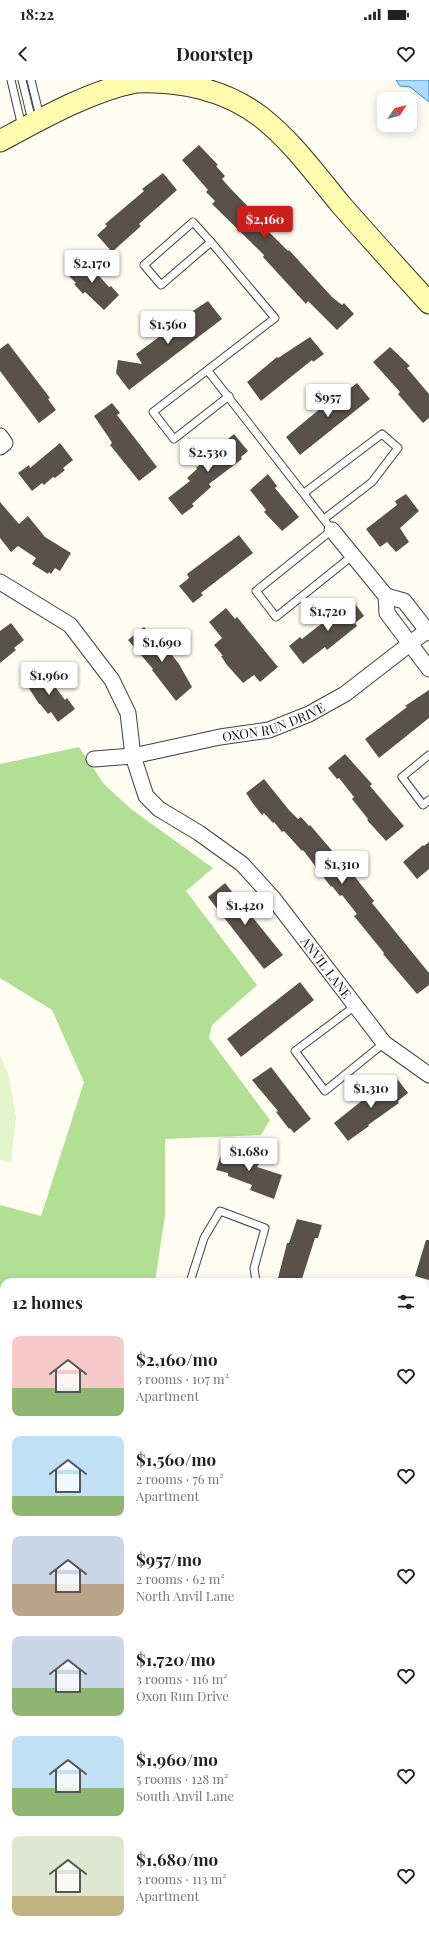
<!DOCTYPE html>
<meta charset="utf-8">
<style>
body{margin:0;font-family:"Playfair Display",serif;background:#f2f2f2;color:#202124;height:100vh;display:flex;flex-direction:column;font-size:15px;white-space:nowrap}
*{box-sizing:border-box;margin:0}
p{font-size:13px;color:#757577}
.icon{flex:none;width:22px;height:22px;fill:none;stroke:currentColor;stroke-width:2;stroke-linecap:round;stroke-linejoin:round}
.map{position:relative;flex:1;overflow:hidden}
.side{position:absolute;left:0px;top:1198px;width:429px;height:656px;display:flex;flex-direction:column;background:#fff;border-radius:12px 12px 0 0;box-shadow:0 2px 10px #0003}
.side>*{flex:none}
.needle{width:26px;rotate:54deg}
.fabs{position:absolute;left:377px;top:12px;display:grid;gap:8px}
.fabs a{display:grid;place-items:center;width:40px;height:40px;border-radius:8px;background:#fff;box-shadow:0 2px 10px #0003;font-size:20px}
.price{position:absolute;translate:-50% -34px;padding:0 9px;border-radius:4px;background:#fff;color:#222;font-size:13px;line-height:26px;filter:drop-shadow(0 1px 2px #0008)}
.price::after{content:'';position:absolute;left:50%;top:24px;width:12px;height:9px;margin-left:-6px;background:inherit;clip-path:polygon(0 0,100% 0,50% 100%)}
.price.active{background:#cb1d1a;color:#fff}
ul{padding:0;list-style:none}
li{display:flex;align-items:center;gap:12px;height:100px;padding:0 12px}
li span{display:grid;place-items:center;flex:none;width:112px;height:80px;border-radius:8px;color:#555}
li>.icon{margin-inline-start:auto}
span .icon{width:48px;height:48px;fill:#fffc;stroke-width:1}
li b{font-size:17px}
h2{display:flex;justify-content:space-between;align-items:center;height:48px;padding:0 12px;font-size:17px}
.status{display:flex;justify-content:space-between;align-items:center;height:28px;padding:0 20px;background:#fff;direction:ltr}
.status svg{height:11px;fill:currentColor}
header{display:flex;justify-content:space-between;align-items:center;height:52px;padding:0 12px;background:#fff;font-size:18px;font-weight:700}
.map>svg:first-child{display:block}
</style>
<div class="status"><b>18:22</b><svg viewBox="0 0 49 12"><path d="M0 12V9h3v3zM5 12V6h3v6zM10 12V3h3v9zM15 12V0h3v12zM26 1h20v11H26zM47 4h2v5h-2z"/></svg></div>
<header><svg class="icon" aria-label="back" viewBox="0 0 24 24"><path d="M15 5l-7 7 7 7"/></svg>Doorstep<svg class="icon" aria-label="heart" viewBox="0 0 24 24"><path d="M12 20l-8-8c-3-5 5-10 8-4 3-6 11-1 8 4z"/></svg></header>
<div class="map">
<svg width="429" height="1854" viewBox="0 0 429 1854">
<rect width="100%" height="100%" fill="#fffdf1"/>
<polygon fill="#b1e094" points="79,667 104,704 131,729 213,788 186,811 257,905 212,945 209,958 270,1040 261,1055 165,1059 165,1135 155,1202 4,1202 4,1385 0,1384 0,1125 41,1136 84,1002 52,930 0,898 0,684"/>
<polygon fill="#e2f4c9" points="0,975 9,996 16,1037 11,1083 0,1080"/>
<polygon fill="#b0dafb" stroke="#318bd9" points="396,0 429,0 429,22 410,7 400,6"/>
<g fill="#59514a">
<polygon points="199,65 218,85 216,86 225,96 222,99 230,108 266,145 264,147 288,171 289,170 332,217 342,225 344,223 354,234 337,250 308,221 306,224 263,177 264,175 212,124 215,121 206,112 208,110 182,80"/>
<polygon points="163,93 177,110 139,144 141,146 112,172 97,155 107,146 105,144 144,111 142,109"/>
<polygon points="83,178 109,207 111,206 119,215 104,230 85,212 83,214 74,204 76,203 67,194"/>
<polygon points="208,221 222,239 129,310 116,293 118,280 142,284 136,274 167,251 165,250 176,242"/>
<polygon points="310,257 324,274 313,282 312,280 261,321 247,302 277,277 278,278"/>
<polygon points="8,263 50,318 48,319 56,330 39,343 0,291 0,269"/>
<polygon points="390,267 410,286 407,288 429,314 429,338 423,343 398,314 400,312 373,282"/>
<polygon points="357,303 370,319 300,375 286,357 345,308 347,311"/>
<polygon points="112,323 120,333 117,335 157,387 139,401 110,365 112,363 109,358 94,336"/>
<polygon points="234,354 248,371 241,377 242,379 209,404 211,407 192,424 194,426 182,435 168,418 190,401 187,398 197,389 196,388 206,380 204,378"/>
<polygon points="60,363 73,380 63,388 65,390 55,398 53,397 44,405 42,403 32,411 18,393 29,385 30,388"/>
<polygon points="268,394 277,406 275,408 299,437 282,451 264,432 266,430 250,410"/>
<polygon points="406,414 419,431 400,448 409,462 396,472 387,462 380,467 366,449 397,425 395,421"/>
<polygon points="0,422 19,444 28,436 45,457 71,473 60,491 55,488 51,494 49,492 48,494 32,484 36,478 18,466 11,472 0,458"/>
<polygon points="239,455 253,473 201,513 203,515 193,523 179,506 189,498 187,494"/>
<polygon points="351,518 364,536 355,543 357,546 327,570 325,567 303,584 289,566 300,557 302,559 312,551 342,528 341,526"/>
<polygon points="226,528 235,539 237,537 278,587 260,602 254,595 243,603 227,585 221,576 223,576 214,565 222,558 209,542"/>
<polygon points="11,543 24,560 14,568 16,570 0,583 0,551"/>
<polygon points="144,547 153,557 154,556 162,566 164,565 179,584 192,607 176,621 152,590 153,589 128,560"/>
<polygon points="42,589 65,620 67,618 75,629 58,642 51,632 48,634 40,624 39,624 25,602"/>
<polygon points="429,610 429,638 379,678 365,659 407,627 405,626"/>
<polygon points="345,674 372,704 370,706 404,746 386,761 367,740 368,739 352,719 354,717 339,698 337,699 328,688"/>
<polygon points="264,699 289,730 298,739 301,737 309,746 310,745 341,781 350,783 355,797 374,821 372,823 429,893 429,905 417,914 383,874 384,873 354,836 357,834 342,815 340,816 332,806 331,807 303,770 302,771 284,751 282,752 274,742 273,743 264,733 262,735 254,725 246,713"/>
<polygon points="429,762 429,789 417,799 403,782 423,765 424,766"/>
<polygon points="225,803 283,875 264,889 208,817"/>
<polygon points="300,902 314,920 241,977 227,959"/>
<polygon points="271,987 311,1039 294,1053 290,1048 289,1049 276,1032 278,1031 252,1000"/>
<polygon points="395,996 408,1013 398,1021 399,1023 368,1045 369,1046 348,1061 334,1043 364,1019 365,1021 385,1006 384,1004"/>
<polygon points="224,1065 248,1075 246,1080 259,1084 257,1087 282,1095 274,1119 250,1110 252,1105 228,1096 228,1093 216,1090"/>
<polygon points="297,1139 322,1145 318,1158 315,1158 301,1202 277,1202 287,1163 289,1163"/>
<polygon points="426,1160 429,1160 429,1200 415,1196"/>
</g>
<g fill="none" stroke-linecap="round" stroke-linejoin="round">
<defs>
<g id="lane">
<polyline points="11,0 22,47"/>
<polyline points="22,0 32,41"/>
<polyline points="31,0 40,37"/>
<polygon points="193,142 211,162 161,205 144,185"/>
<polyline points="211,162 275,238 153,332 174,359 229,316"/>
<polyline points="208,291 332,450 256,511 276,537 352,476"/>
<polyline points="304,413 382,354 398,368 372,402 324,439"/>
<polyline points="429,675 402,697 423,725 429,720"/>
<polyline points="355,926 295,971 325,1011 384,963"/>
<polyline points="190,1202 204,1158 220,1131 265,1148 254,1188 256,1202"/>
<polyline points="425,1287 429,1273"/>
<polyline points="111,1850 112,1854"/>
<polyline points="264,1854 267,1850"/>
</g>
<g id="street">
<polyline points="0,356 5,363 0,367"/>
<polyline points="332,450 386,516 404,521 429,553"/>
<path id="s1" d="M 0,502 L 70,545 L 112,600 L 128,633 L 133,676 L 146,716 L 159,729 L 199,753 L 242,784 L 273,818 L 384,963 L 429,995"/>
<polyline points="386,516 387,533 429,589"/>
<path id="s2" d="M 94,679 L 133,676 L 220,657 L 269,650 L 309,634 L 345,614 L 429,549"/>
<polyline points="425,1295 429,1296"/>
<polyline points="0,1495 4,1481"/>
<polyline points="425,1777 429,1780"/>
<polyline points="0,1840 4,1843"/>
<polyline points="17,1850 24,1854"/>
<polyline points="60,1854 61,1850"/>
</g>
<path id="secondary" d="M 0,61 C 41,39 90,11 136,2 C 180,0 226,10 261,37 C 292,61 317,96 342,126 C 371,159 400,191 429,223"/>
</defs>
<use href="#lane" stroke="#424242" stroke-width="9"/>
<use href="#street" stroke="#424242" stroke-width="17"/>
<use href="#secondary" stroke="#313131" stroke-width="23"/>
<use href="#lane" stroke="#fff" stroke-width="7"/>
<use href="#street" stroke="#fff" stroke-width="15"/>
<use href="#secondary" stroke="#fffbac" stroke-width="21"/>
</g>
<g text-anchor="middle" stroke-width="4" stroke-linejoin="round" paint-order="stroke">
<g font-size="13" fill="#0f0f0f" stroke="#fff">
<text dy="5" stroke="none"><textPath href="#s2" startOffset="184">OXON RUN DRIVE</textPath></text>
<text dy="5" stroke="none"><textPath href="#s1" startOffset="525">ANVIL LANE</textPath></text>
</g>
</g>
</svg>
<div class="fabs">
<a><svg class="needle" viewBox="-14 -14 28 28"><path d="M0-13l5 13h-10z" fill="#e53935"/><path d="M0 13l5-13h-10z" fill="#757577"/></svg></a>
</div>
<b class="price active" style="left:265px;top:160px">$2,160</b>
<b class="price" style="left:92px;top:204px">$2,170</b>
<b class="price" style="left:168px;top:265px">$1,560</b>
<b class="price" style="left:328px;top:338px">$957</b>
<b class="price" style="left:208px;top:393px">$2,530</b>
<b class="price" style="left:328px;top:552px">$1,720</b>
<b class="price" style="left:162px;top:583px">$1,690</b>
<b class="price" style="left:49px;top:616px">$1,960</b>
<b class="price" style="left:342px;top:805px">$1,310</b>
<b class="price" style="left:245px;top:846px">$1,420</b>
<b class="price" style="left:371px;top:1029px">$1,310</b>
<b class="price" style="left:249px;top:1092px">$1,680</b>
<section class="side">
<h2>12 homes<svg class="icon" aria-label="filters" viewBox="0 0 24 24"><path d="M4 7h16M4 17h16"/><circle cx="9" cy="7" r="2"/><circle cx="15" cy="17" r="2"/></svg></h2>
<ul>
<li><span style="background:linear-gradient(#f6c9c9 65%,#8fb573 0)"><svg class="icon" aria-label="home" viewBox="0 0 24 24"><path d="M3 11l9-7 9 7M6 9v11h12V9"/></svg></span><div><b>$2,160/mo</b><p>3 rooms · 107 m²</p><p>Apartment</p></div><svg class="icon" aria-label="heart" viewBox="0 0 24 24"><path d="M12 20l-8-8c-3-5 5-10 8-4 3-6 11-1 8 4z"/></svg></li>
<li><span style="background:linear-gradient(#bfe0f5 75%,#8fb573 0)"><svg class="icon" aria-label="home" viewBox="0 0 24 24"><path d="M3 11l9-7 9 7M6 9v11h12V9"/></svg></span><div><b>$1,560/mo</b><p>2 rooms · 76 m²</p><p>Apartment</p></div><svg class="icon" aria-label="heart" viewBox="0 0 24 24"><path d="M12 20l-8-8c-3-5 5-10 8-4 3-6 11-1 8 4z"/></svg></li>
<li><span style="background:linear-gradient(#c9d6e8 60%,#b9a48a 0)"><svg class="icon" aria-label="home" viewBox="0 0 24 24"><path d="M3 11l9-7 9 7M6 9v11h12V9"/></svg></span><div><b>$957/mo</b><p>2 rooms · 62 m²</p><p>North Anvil Lane</p></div><svg class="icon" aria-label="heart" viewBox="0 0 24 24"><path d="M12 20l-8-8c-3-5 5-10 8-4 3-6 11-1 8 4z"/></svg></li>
<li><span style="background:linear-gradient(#c9d6e8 65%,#8fb573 0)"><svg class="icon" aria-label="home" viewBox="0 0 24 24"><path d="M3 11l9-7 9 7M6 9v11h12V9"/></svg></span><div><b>$1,720/mo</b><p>3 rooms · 116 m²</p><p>Oxon Run Drive</p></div><svg class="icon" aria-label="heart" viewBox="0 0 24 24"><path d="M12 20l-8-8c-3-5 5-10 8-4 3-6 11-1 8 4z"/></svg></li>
<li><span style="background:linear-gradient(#bfe0f5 65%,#8fb573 0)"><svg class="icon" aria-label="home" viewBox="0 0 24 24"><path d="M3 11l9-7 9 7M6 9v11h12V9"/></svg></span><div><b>$1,960/mo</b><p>5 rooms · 128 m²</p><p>South Anvil Lane</p></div><svg class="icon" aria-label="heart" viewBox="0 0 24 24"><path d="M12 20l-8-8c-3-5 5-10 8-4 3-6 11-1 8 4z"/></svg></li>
<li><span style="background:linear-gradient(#dfe7d0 75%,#c2b280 0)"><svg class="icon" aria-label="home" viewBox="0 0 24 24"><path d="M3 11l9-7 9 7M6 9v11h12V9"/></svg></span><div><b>$1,680/mo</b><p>3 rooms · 113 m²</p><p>Apartment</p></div><svg class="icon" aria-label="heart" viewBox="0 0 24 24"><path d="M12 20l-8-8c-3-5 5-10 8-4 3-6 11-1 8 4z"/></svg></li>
</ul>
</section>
</div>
